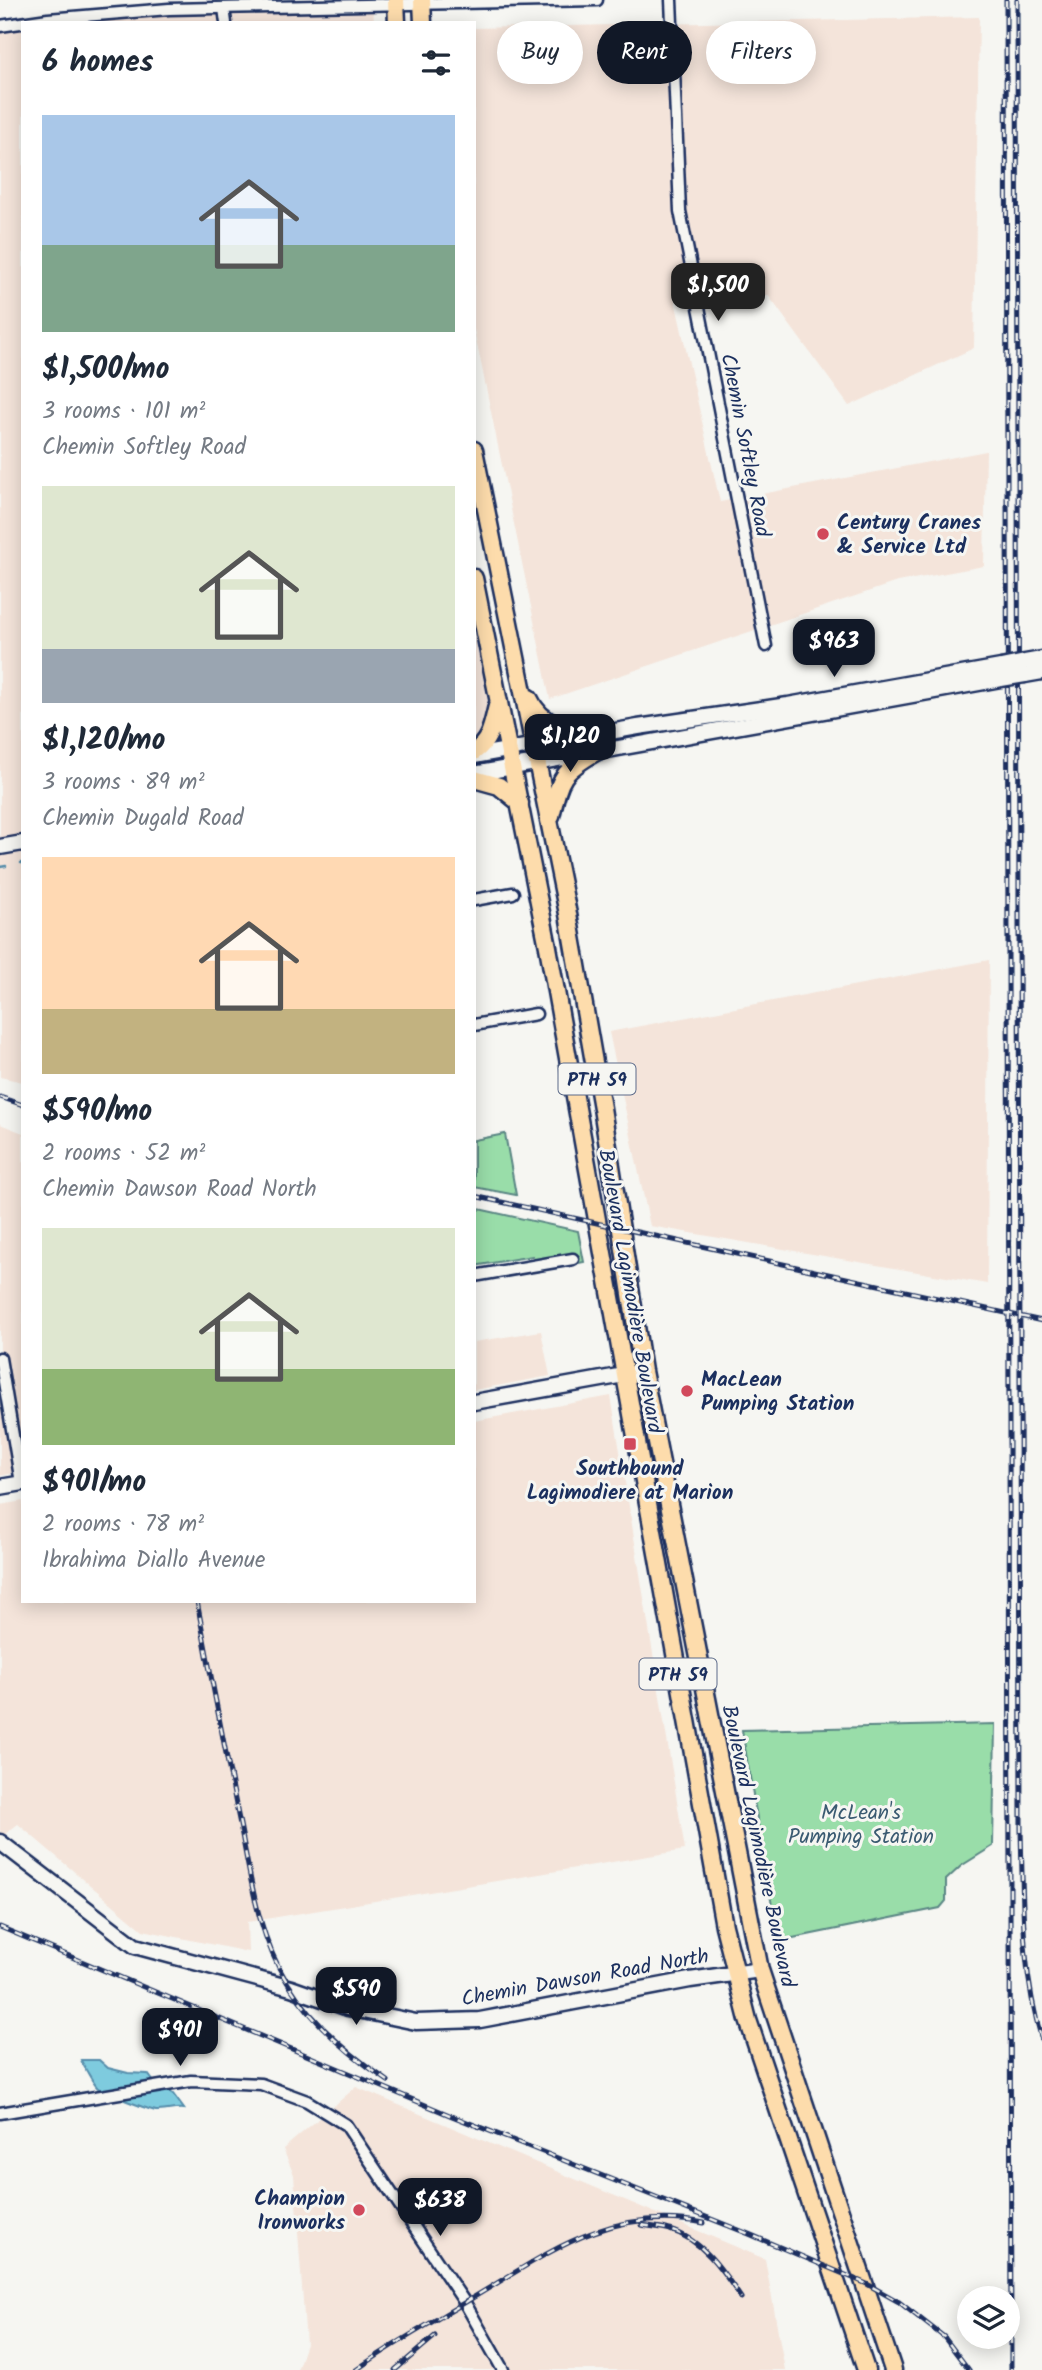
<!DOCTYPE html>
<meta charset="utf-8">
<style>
body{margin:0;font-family:Kalam,sans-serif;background:#f2f2f3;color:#1f2937;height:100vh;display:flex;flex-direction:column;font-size:26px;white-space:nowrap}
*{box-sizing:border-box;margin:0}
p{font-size:23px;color:#747a83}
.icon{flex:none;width:38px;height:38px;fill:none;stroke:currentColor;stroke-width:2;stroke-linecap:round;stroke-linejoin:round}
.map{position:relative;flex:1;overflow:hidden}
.details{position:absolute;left:21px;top:21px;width:455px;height:1582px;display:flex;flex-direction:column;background:#fff;border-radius:0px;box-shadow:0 4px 18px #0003}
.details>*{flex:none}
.top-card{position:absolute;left:497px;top:21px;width:439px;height:63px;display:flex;gap:14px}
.controls{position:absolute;left:957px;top:2286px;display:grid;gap:14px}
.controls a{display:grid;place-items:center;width:63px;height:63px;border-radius:50%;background:#fff;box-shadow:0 4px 18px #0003;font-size:35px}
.price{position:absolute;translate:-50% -60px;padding:0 16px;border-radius:14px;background:#111827;color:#fff;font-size:23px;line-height:46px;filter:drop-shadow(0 2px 4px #0008)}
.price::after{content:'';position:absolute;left:50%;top:42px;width:21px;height:16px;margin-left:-10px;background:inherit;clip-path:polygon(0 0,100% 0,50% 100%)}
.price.current{background:#222;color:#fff}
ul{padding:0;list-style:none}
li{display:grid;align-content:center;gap:14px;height:371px;padding:0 21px}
li span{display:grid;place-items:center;height:217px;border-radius:0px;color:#555}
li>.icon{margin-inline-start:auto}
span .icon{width:126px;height:126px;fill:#fffc;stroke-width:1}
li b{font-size:30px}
h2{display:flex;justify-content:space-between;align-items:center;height:84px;padding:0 21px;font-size:30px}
.pill{padding:0 24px;border-radius:32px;background:#fff;box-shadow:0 4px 18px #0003;font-size:24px;line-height:63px}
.pill.current{background:#111827;color:#fff}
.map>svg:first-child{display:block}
</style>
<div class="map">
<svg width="1042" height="2370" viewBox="0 0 1042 2370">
<rect width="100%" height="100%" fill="#f6f6f2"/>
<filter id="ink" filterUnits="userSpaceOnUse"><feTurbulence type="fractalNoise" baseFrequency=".0143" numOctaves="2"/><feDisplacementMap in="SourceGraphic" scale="14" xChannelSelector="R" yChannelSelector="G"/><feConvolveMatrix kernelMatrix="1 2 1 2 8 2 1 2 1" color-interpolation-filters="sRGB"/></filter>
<g filter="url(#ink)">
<g fill="#f4e4da">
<polygon points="373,5 374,23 23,23 23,1082 0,1077 0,26 48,19 169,9"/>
<polygon points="979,17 974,348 849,406 768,295 674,296 720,502 986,451 984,566 897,582 550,699 474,329 474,28"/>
<polygon points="474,630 489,707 489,724 474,745"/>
<polygon points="989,960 987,1284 650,1226 609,1032"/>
<polygon points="0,1124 23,1133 23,1471 0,1476"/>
<polygon points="541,1331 550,1376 474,1390 474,1342"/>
<polygon points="611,1396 685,1850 247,1922 248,1952 143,1930 18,1824 0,1838 0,1505 23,1501 23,1601 474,1601 474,1421"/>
<polygon points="356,2087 765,2259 785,2370 297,2370 306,2344 294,2175 283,2149"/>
</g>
<g fill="#99dda9" stroke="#5a8684" stroke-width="2">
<polygon points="505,1134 516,1195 474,1187 474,1140"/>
<polygon points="474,1208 578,1231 584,1262 536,1271 533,1256 474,1266"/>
<polygon points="995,1724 993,1846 961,1866 946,1880 946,1901 940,1908 778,1941 742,1730"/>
</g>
<path fill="#7ecbde" stroke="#568dab" stroke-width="2" d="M 81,2060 L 99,2060 L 108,2068 L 128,2073 L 148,2074 L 154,2082 L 173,2094 L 184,2109 C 175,2108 165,2111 156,2111 C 150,2110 104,2093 98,2088 C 95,2086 83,2065 81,2060 Z"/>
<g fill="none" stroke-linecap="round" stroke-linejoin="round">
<g stroke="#568dab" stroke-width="2.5">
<polyline points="21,863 23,863"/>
<polyline points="0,867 6,866"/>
</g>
<defs>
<g id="street">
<polyline points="671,0 680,211 766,646"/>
<polyline points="224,8 226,23"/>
<polyline points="0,26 48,19 169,9 597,0"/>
<polyline points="474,900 513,893"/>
<polyline points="474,1025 536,1014"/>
<polyline points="474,1276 573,1259"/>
<polyline points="0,1358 21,1483"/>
<polyline points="0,2113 191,2081 261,2084 307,2101 346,2125 465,2303 503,2370"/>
</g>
<g id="secondary">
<polyline points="1025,662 1042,659"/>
<polyline points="1025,675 1042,672"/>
<polyline points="474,756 638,727 788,705 1001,667"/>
<polyline points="474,774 1001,679"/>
<polyline points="0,847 23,843"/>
<polyline points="474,1402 635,1373"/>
<polyline points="0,1487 23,1483"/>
<polyline points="0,1842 135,1946 291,1988 348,2008 416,2022 480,2020 690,1980 760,1970"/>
</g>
<g id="primary">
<polyline points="396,0 397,23"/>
<polyline points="422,0 423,23"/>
<polyline points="474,450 568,914 602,1108 643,1371 760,1970 893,2370"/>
<polyline points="474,578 548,947 724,1926 748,2020 866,2370"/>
<path d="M 529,698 C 543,730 573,730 604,733"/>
<path d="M 474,752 C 491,740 492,725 497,706"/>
<polyline points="474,779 499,786 520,803"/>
<path d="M 551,816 C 560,778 561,772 596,752"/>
</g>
</defs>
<use href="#street" stroke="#1b2f5e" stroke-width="15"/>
<use href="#secondary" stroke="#1b2f5e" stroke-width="19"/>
<use href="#primary" stroke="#1b2f5e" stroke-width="21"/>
<use href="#street" stroke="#f6f6f2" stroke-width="10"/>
<use href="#secondary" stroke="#f6f6f2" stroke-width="14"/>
<use href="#primary" stroke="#fddcac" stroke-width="16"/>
<defs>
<g id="rail">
<polyline points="1006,0 1011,2370"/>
<path d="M 1017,0 L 1021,1830 C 1023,1901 1021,1971 1042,2040"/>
<polyline points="0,1097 23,1105"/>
<polyline points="474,1196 1042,1321"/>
<path d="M 197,1601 C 210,1673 224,1743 238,1815 C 250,1871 256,1932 287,1982 C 312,2023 348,2054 388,2081"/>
<polyline points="0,1927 452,2116 749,2234 867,2284 899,2302 944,2337 969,2370"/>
<path d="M 642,2225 C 651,2227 661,2227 670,2230 C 702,2239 723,2271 741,2298"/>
<path d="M 356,2370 C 392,2344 431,2323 469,2300 C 547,2254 609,2205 704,2223"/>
<polyline points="395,2370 435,2336"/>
</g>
</defs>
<use href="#rail" stroke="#1b2f5e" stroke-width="5"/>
<use href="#rail" stroke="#f6f6f2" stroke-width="2.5" stroke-dasharray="8" stroke-linecap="butt"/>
<defs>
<g id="secondary-bridge">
<polyline points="1001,667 1025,662"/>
<polyline points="1001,679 1025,675"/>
</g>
</defs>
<use href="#secondary-bridge" stroke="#1b2f5e" stroke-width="19" stroke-linecap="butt"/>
<use href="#secondary-bridge" stroke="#f6f6f2" stroke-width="14"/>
</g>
</g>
<g fill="#d1495b" stroke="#f6f6f2" stroke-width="2.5">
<circle cx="823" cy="534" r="7"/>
<circle cx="687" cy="1391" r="7"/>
<rect x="623" y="1437" width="14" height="14" rx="3.5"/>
<circle cx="359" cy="2210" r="7"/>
</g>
<g text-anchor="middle" stroke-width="6" stroke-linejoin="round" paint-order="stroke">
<g fill="#f6f6f2" stroke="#5d6b8a" stroke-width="2">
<rect x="558.5" y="1063.5" width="77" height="31" rx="5"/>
<rect x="639.5" y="1658.5" width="77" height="31" rx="5"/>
</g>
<g font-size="19" font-weight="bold" fill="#1b2f5e">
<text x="597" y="1086">PTH 59</text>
<text x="678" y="1681">PTH 59</text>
</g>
<g font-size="21" fill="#1b2f5e" stroke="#f6f6f2">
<text transform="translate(746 445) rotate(79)" y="7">Chemin Softley Road</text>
<text transform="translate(631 1291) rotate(80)" y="7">Boulevard Lagimodière Boulevard</text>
<text transform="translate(759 1846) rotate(78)" y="7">Boulevard Lagimodière Boulevard</text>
<text transform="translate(585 1977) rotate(-10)" y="7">Chemin Dawson Road North</text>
</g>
<g font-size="21" font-weight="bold" fill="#1b2f5e" stroke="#f6f6f2" text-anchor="start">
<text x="837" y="529">Century Cranes<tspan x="837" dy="24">&amp; Service Ltd</tspan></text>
<text x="701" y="1386">MacLean<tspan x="701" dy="24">Pumping Station</tspan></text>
<text x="630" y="1475" text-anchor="middle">Southbound<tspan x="630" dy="24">Lagimodiere at Marion</tspan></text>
<text x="345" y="2205" text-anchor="end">Champion<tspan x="345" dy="24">Ironworks</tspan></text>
</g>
<g font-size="21" fill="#3a5a71" stroke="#f6f6f2">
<text x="861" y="1819">McLean's<tspan x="861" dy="24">Pumping Station</tspan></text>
</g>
</g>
</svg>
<div class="controls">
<a><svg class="icon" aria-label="layers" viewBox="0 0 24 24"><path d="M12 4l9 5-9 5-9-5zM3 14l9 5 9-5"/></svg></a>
</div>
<b class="price current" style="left:718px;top:323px">$1,500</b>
<b class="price" style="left:834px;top:679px">$963</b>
<b class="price" style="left:570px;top:774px">$1,120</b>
<b class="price" style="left:356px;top:2027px">$590</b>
<b class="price" style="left:180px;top:2068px">$901</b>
<b class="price" style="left:440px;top:2238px">$638</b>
<div class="top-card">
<a class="pill">Buy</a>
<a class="pill current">Rent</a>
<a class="pill">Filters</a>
</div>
<section class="details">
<h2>6 homes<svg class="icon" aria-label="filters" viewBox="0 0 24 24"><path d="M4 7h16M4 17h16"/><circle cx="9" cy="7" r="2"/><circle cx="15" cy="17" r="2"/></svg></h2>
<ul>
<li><span style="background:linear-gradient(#a9c7e8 60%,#7fa58c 0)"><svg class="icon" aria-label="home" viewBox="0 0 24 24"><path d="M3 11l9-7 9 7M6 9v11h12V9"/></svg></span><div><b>$1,500/mo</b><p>3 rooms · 101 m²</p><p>Chemin Softley Road</p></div></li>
<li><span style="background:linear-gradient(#dfe7d0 75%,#9aa5b1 0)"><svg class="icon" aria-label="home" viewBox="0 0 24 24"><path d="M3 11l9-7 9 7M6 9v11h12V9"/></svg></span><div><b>$1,120/mo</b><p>3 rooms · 89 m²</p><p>Chemin Dugald Road</p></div></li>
<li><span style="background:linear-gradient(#ffd9b3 70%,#c2b280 0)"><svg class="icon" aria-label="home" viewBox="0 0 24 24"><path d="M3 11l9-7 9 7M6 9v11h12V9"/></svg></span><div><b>$590/mo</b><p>2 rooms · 52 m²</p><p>Chemin Dawson Road North</p></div></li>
<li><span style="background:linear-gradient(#dfe7d0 65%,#8fb573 0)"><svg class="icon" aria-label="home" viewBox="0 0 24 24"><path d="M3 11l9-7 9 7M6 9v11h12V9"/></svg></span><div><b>$901/mo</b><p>2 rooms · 78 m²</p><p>Ibrahima Diallo Avenue</p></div></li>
</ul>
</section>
</div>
